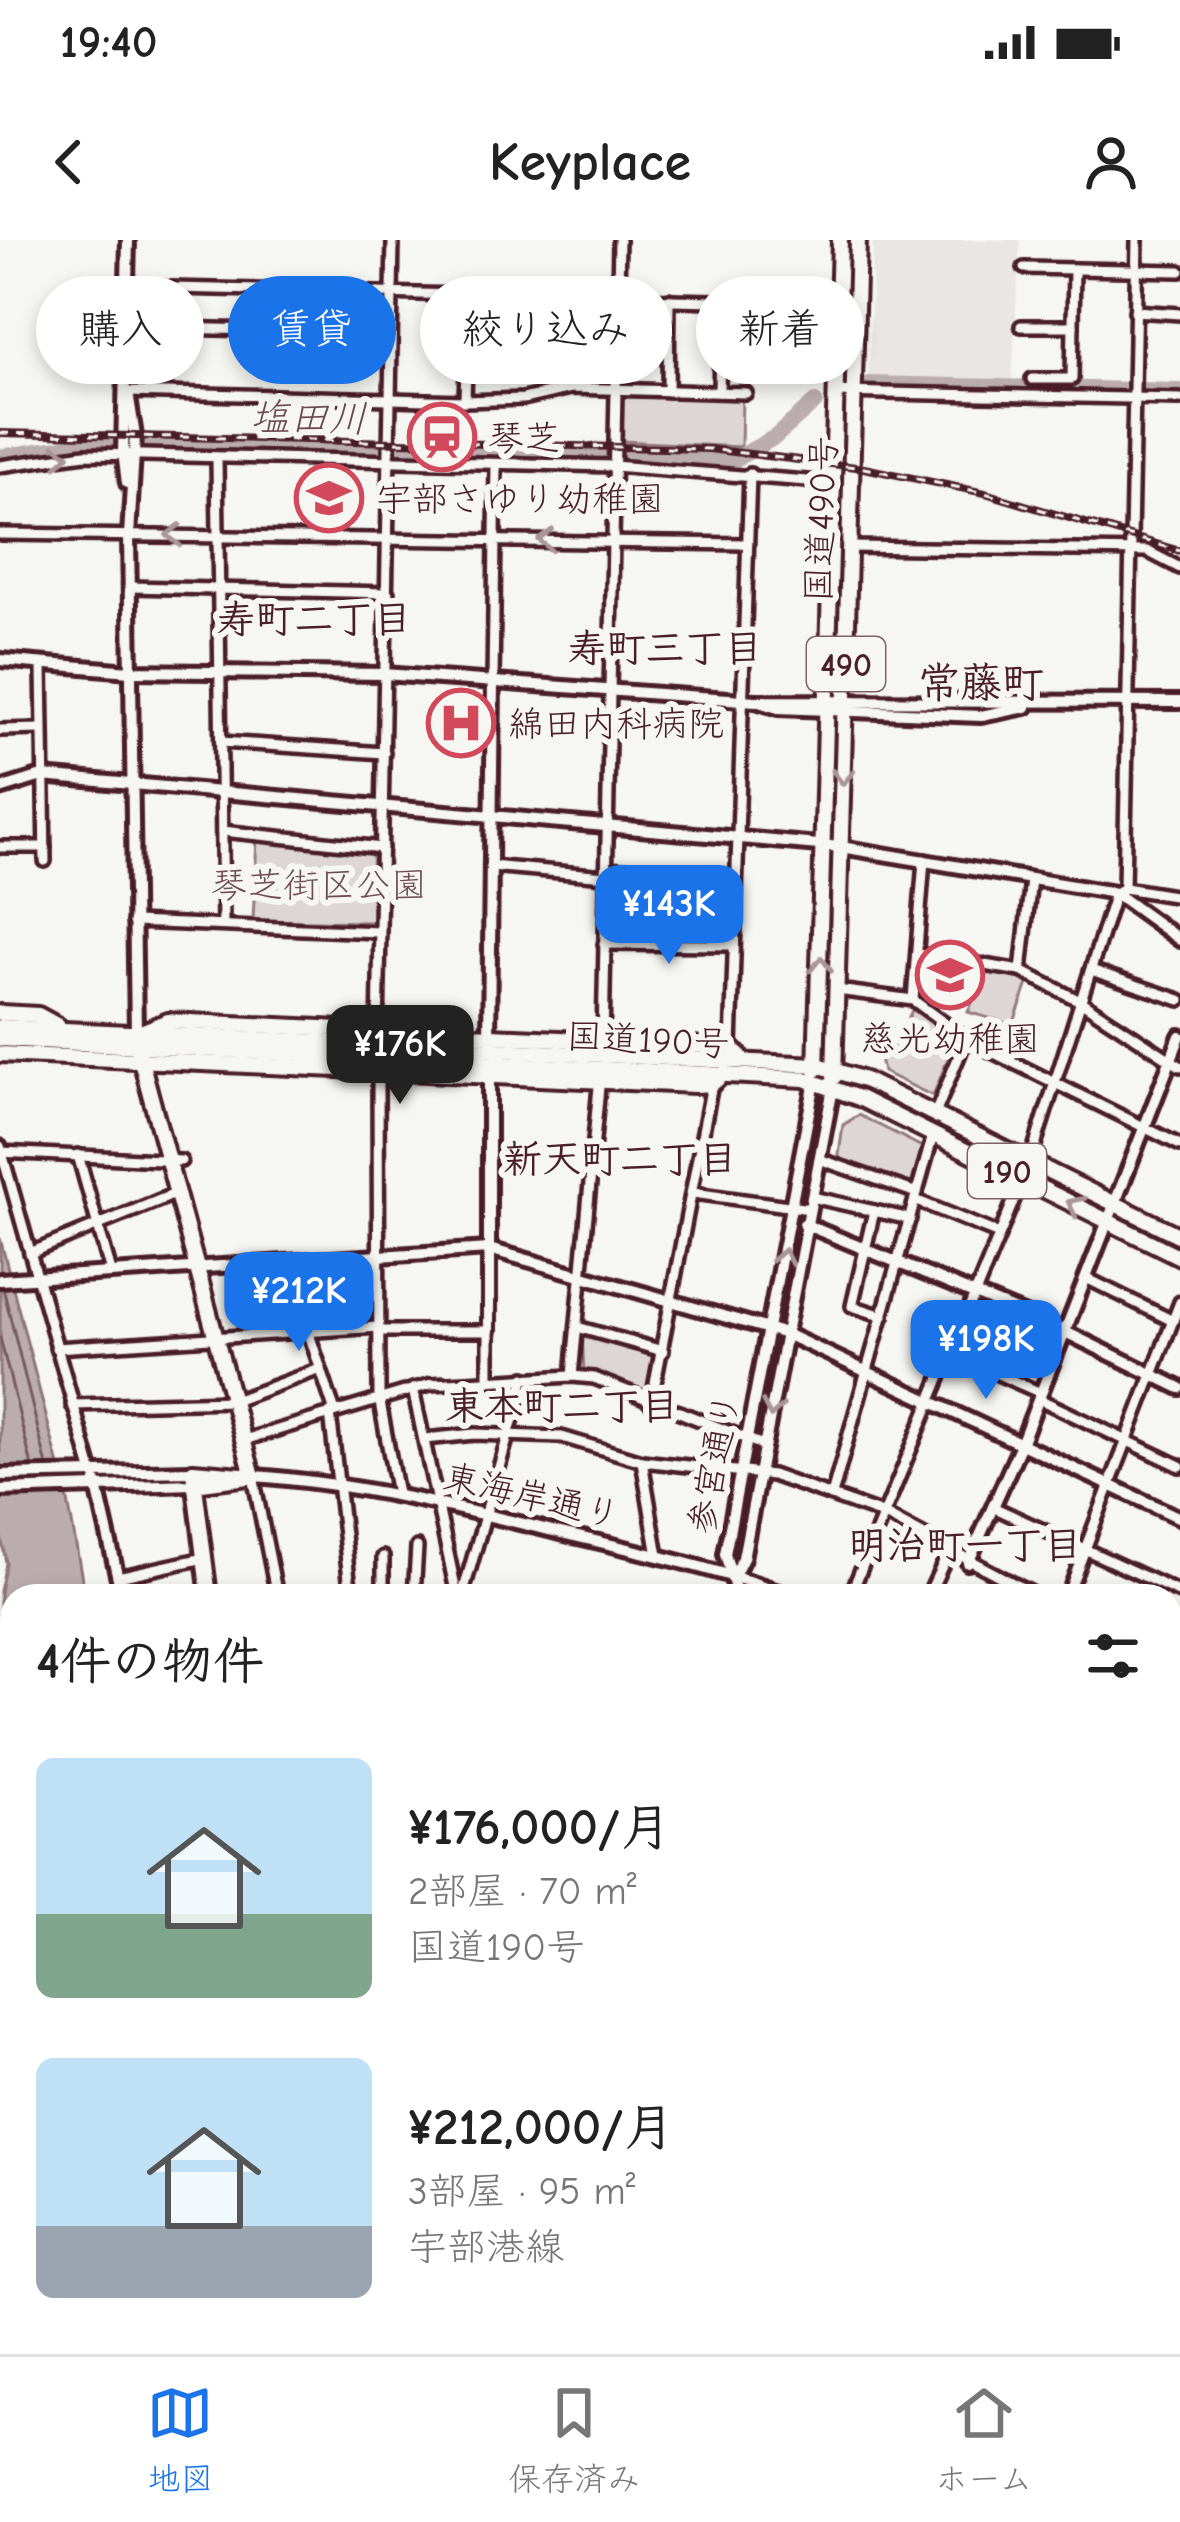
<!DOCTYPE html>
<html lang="ja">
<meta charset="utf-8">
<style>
body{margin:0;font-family:"Comic Neue","Klee One",sans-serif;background:#f6f6f6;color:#222;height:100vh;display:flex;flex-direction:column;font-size:45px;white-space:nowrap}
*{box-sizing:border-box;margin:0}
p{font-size:39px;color:#767676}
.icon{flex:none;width:66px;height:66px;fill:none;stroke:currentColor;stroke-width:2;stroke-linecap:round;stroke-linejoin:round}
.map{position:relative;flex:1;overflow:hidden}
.details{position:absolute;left:0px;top:1344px;width:1182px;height:771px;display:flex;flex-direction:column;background:#fff;border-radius:36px 36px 0 0;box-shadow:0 6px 18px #0003}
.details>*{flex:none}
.banner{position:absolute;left:36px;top:36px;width:1110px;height:108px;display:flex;gap:24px}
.price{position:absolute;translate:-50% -102px;padding:0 27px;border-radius:24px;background:#1a73e8;color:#fff;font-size:39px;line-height:78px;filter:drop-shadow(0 3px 6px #0008)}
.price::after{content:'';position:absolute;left:50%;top:72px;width:36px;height:27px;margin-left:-18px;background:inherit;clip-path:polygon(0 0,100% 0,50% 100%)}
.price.current{background:#222;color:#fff}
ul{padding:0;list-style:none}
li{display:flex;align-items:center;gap:36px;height:300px;padding:0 36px}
li span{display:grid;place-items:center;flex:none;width:336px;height:240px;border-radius:18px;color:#555}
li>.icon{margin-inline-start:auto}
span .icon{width:144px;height:144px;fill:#fffc;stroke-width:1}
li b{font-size:51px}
h2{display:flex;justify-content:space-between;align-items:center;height:144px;padding:0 36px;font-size:51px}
.tag{padding:0 42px;border-radius:54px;background:#fff;box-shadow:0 6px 18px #0003;font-size:42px;line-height:108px}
.tag.current{background:#1a73e8;color:#fff}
.status{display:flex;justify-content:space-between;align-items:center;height:84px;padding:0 60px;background:#fff;direction:ltr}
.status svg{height:33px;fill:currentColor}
header{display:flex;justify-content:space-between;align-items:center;height:156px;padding:0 36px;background:#fff;font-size:54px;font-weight:700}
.tabs{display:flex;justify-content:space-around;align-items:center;height:168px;border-top:3px solid #e0e0e0;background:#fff;font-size:33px;color:#767676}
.tabs a{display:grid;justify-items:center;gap:6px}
.tabs .current{color:#1a73e8}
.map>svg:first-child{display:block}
</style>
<div class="status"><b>19:40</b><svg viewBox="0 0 49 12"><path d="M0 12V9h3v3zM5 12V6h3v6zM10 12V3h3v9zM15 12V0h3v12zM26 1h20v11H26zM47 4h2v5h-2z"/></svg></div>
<header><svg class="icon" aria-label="back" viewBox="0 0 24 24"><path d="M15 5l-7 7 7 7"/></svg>Keyplace<svg class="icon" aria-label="person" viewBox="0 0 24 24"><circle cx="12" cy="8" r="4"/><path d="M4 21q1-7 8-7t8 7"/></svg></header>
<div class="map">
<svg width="1180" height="2114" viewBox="0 0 1180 2114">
<rect width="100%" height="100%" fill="#f6f6f2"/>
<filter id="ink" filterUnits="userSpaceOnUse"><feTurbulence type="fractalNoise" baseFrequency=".00833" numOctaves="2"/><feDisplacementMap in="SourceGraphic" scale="24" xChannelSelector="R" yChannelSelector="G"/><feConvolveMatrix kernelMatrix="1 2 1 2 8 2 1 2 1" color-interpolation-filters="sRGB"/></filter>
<g filter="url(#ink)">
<g fill="#e9e6e3">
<polygon points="873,0 1020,0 1012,143 869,141"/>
<polygon points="311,223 348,224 347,293 310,293"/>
<polygon points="1170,1637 1180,1643 1180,2114 960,2114 965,2103 1170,2103"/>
</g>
<g fill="#ddd6d5" stroke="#947a80" stroke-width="3">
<polygon points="621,154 742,155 741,207 621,201"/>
<polygon points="257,599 372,609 373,682 253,680"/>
<polygon points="986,731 1029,741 1013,785 968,772"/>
<polygon points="914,766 956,798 933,856 883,832 878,808 894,808"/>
<polygon points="859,875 924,908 912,945 838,922 843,885"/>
<polygon points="586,1091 655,1112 648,1151 584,1132 582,1093"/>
</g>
<g fill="#bbadae" stroke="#8e747a" stroke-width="3">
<polygon points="0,998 68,1261 85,1356 12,1356 12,2103 404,2103 404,2114 0,2114 0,1351 6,1323 0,1291"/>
<polygon points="614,2103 957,2103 952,2114 613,2114"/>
</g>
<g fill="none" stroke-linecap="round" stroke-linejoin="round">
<g stroke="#77585f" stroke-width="3">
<polyline points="3,1048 47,1226"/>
<polyline points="0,1098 32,1226"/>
</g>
<g stroke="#bbadae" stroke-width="16">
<polyline points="870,144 1180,151"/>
<polyline points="0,217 77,205 734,220 775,197 815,162"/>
</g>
<defs>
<g id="minor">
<polyline points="1024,28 1180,31"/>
<polyline points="128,47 839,64"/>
<polyline points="1135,71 1180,74"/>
<polyline points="1021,86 1073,86"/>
<polyline points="128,87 391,93"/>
<polyline points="1032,139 1072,139 1074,29"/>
<polyline points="668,151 669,59"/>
<polyline points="128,152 465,161 523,159 571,148 746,153"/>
<polyline points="719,152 721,60"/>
<polyline points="836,152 1180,159"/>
<polyline points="465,161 468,53"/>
<polyline points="217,218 223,685"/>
<polyline points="0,226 85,214 143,215 613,226 833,243"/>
<polyline points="0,294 747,304"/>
<polyline points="849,307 1147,311 1180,328"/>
<polyline points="129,347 388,353"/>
<polyline points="42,425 45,621"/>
<polyline points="493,442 496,224"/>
<polyline points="0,490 42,489"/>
<polyline points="221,502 384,513"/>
<polyline points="222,591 382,608"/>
<polyline points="0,607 45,607"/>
<polyline points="490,626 606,636"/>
<polyline points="606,628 736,638"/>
<polyline points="1124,648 1137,0"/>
<polyline points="133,682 379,692"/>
<polyline points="604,704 734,705"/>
<polyline points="917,714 1021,731 1080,761 1180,826"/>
<polyline points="1091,730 1180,760"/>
<polyline points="1021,731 1031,639"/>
<polyline points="837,750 913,760 966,799 1180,905"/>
<polyline points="913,760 924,620"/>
<polyline points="378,794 393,0"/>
<polyline points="603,802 619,0"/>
<polyline points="731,807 750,234"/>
<polyline points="378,829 379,1157 397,1254"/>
<polyline points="935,874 966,799"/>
<polyline points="0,906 93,1234"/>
<polyline points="0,912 181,921"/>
<polyline points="78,915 111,1032"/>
<polyline points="819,919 917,953"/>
<polyline points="693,953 810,969"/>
<polyline points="812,957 910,979"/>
<polyline points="915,960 999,994"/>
<polyline points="874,971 852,1066 883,1076"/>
<polyline points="30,1013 177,953"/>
<polyline points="1086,1038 1173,1081"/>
<polyline points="577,1087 663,1111"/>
<polyline points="308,1091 334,1169"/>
<polyline points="379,1091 489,1091 489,1136"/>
<polyline points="56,1108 379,1087"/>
<polyline points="950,1113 1041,1153"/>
<polyline points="572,1136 600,836"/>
<polyline points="413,1149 457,1356"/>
<polyline points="1039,1159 1180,1226"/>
<polyline points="651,1164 712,844"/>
<polyline points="72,1165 234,1161 320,1129"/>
<polyline points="330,1173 351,1356"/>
<polyline points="425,1199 475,1194 562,1197 642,1221 772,1235 885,1275 1037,1356"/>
<polyline points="244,1200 431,1144 572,1136 594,1138 765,1206"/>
<polyline points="642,1221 658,1316"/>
<polyline points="253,1236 277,1356"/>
<polyline points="832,1255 933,895"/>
<polyline points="993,1267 1180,1353"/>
<polyline points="118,1337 204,1318"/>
<polyline points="383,1356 383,1317"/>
<polyline points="414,1356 417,1307"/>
<polyline points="462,1356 525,1137"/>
<polyline points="850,1356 1030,921 1115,653 1124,648 1180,657"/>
<polyline points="928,1356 949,1311"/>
<polyline points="1067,1356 1180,1062"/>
<polyline points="1170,1425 1180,1431"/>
<polyline points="1170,1629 1180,1635"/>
<polyline points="1170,1715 1180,1721"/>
<polyline points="410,2103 413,2114"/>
<polyline points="464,2114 465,2103"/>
</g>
<g id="tertiary">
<polyline points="128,152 135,196 129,296 136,793"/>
<polyline points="127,243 123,212 128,0"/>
<polyline points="0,420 130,431 384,434 756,461 1180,462"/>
<polyline points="759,462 778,468 981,476 1026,467"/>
<polyline points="0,549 42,536 841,607 1115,653 1180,700"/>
<polyline points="489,799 493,442"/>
<polyline points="804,984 1057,1088 1180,1148"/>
<polyline points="0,1040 489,1009 786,1094 1180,1278"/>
<polyline points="489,1091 489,829"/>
<polyline points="0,1235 193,1231"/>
<path d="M 253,1236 C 358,1243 458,1268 561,1293 C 639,1311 717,1329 793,1356"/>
<polyline points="96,1242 122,1356"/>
<polyline points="0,1250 194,1244"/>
<polyline points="968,1323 1021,1204 1180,796"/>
<polyline points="734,1336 743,1318 833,848"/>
<polyline points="737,1356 725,1314 815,841"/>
<polyline points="1170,1479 1180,1458"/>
<polyline points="1170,1525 1180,1530"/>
<polyline points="549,2114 550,2103"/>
<polyline points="1032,2114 1035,2103"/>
</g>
<g id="primary">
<polyline points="139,813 253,1236"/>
<polyline points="194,1244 248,1237"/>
<polyline points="209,1356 193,1231 253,1236"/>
</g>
<g id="trunk">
<polyline points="0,773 38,775 58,786"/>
<polyline points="0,787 818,825 867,841 1180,996"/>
<polyline points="141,792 168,781 731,807 741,817"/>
<polyline points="0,799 805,839 859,858 1180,1017"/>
<polyline points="0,814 695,845 712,844 725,833"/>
<polyline points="816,830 840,0"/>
<polyline points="834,837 858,0"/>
</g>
</defs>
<use href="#minor" stroke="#4a1f2b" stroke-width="18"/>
<use href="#tertiary" stroke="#4a1f2b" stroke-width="20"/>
<use href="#primary" stroke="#4a1f2b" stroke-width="22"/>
<use href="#trunk" stroke="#4a1f2b" stroke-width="22"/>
<use href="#minor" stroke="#f6f6f2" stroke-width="9"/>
<use href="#tertiary" stroke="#f6f6f2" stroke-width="10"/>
<use href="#primary" stroke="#f6f6f2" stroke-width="14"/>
<use href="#trunk" stroke="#f6f6f2" stroke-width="14"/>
<defs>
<polyline id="rail" points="0,193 709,209 864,228 985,253 1180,311"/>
</defs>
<use href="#rail" stroke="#4a1f2b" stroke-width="8"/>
<use href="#rail" stroke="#f6f6f2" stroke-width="3" stroke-dasharray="9" stroke-linecap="butt"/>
</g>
<defs><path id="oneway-chevron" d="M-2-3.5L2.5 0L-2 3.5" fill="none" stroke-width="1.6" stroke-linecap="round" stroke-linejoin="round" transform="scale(3)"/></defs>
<g stroke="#a99598">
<use href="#oneway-chevron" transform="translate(61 216) rotate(-5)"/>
<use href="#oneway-chevron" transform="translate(174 295) rotate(180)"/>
<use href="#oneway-chevron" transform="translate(546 300) rotate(-178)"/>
<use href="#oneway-chevron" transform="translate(843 537) rotate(92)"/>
<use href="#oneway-chevron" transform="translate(821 725) rotate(-89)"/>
<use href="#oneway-chevron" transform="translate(1075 965) rotate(-154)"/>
<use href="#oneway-chevron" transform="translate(783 1017) rotate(-79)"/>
<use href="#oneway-chevron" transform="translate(772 1169) rotate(100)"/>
</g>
</g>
<defs>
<symbol id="station-ring" viewBox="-11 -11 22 22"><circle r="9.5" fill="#f6f6f2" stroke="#d1495b" stroke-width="1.5"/><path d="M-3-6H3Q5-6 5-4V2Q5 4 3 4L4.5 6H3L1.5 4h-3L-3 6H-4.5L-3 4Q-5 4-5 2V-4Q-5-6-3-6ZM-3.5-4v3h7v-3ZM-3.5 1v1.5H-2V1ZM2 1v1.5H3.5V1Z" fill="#d1495b"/></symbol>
<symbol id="school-ring" viewBox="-11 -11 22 22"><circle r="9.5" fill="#f6f6f2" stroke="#d1495b" stroke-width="1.5"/><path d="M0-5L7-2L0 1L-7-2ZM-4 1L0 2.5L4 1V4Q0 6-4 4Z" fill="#d1495b"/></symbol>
<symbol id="hospital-ring" viewBox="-11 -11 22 22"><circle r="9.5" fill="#f6f6f2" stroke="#d1495b" stroke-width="1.5"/><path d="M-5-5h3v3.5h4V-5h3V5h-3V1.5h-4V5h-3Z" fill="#d1495b"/></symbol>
</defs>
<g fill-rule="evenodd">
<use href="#station-ring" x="404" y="159" width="76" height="76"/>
<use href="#school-ring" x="291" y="220" width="76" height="76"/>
<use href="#hospital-ring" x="423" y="445" width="76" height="76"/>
<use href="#school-ring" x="912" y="697" width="76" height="76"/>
</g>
<g text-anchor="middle" stroke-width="12" stroke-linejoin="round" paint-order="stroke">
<g fill="#f6f6f2" stroke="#7e6067" stroke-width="3">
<rect x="807" y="397" width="78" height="54" rx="9"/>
<rect x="968" y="904" width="78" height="54" rx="9"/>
</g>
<g font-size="33" font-weight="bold" fill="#4a1f2b">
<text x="846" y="436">490</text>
<text x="1007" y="943">190</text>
</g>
<g font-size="36" fill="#4a1f2b" stroke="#f6f6f2" text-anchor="start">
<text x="488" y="210">琴芝</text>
<text x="376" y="271">宇部さゆり幼稚園</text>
<text x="508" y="496">綿田内科病院</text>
<text x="950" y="811" text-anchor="middle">慈光幼稚園</text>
</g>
<g font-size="36" fill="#4a1f2b" stroke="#f6f6f2">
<text transform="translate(820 279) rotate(-88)" y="13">国道490号</text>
<text transform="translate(648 799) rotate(3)" y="13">国道190号</text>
<text transform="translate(713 1223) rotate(-79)" y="13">参宮通り</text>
<text transform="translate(532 1255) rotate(13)" y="13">東海岸通り</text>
</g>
<g font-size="36" fill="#6f4d56" stroke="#f6f6f2">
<text x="319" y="657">琴芝街区公園</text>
</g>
<g font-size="39" font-style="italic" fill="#6c4a52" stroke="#f6f6f2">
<text transform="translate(309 177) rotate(1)" y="14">塩田川</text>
</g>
<g font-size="39" font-weight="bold" fill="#4a1f2b" stroke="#f6f6f2">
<text x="314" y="392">寿町二丁目</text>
<text x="665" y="421">寿町三丁目</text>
<text x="620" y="932">新天町二丁目</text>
<text x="562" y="1179">東本町二丁目</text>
<text x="965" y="1318">明治町一丁目</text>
</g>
<g font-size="42" font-weight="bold" fill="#4a1f2b" stroke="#f6f6f2">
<text x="981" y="457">常藤町</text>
</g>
</g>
</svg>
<b class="price" style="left:669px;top:727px">¥143K</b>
<b class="price current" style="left:400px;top:867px">¥176K</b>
<b class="price" style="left:299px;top:1114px">¥212K</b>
<b class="price" style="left:986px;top:1162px">¥198K</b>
<div class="banner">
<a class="tag">購入</a>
<a class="tag current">賃貸</a>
<a class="tag">絞り込み</a>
<a class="tag">新着</a>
</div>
<section class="details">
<h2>4件の物件<svg class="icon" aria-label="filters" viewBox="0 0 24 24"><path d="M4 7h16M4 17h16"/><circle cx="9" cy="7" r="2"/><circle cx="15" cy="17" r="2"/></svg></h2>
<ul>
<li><span style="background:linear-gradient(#bfe0f5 65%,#7fa58c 0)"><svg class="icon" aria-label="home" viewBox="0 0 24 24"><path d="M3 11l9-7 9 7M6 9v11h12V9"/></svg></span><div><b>¥176,000/月</b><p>2部屋 · 70 m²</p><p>国道190号</p></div></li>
<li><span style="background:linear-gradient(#bfe0f5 70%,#9aa5b1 0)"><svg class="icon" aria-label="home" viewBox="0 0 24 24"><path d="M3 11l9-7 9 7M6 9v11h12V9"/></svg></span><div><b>¥212,000/月</b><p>3部屋 · 95 m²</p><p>宇部港線</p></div></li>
</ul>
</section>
</div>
<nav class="tabs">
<a class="current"><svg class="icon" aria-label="map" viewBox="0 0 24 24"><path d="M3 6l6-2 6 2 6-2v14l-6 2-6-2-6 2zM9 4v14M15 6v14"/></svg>地図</a>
<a><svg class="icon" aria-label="saved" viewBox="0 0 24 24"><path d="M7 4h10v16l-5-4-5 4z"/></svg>保存済み</a>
<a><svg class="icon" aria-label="home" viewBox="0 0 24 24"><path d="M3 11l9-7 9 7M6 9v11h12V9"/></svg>ホーム</a>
</nav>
